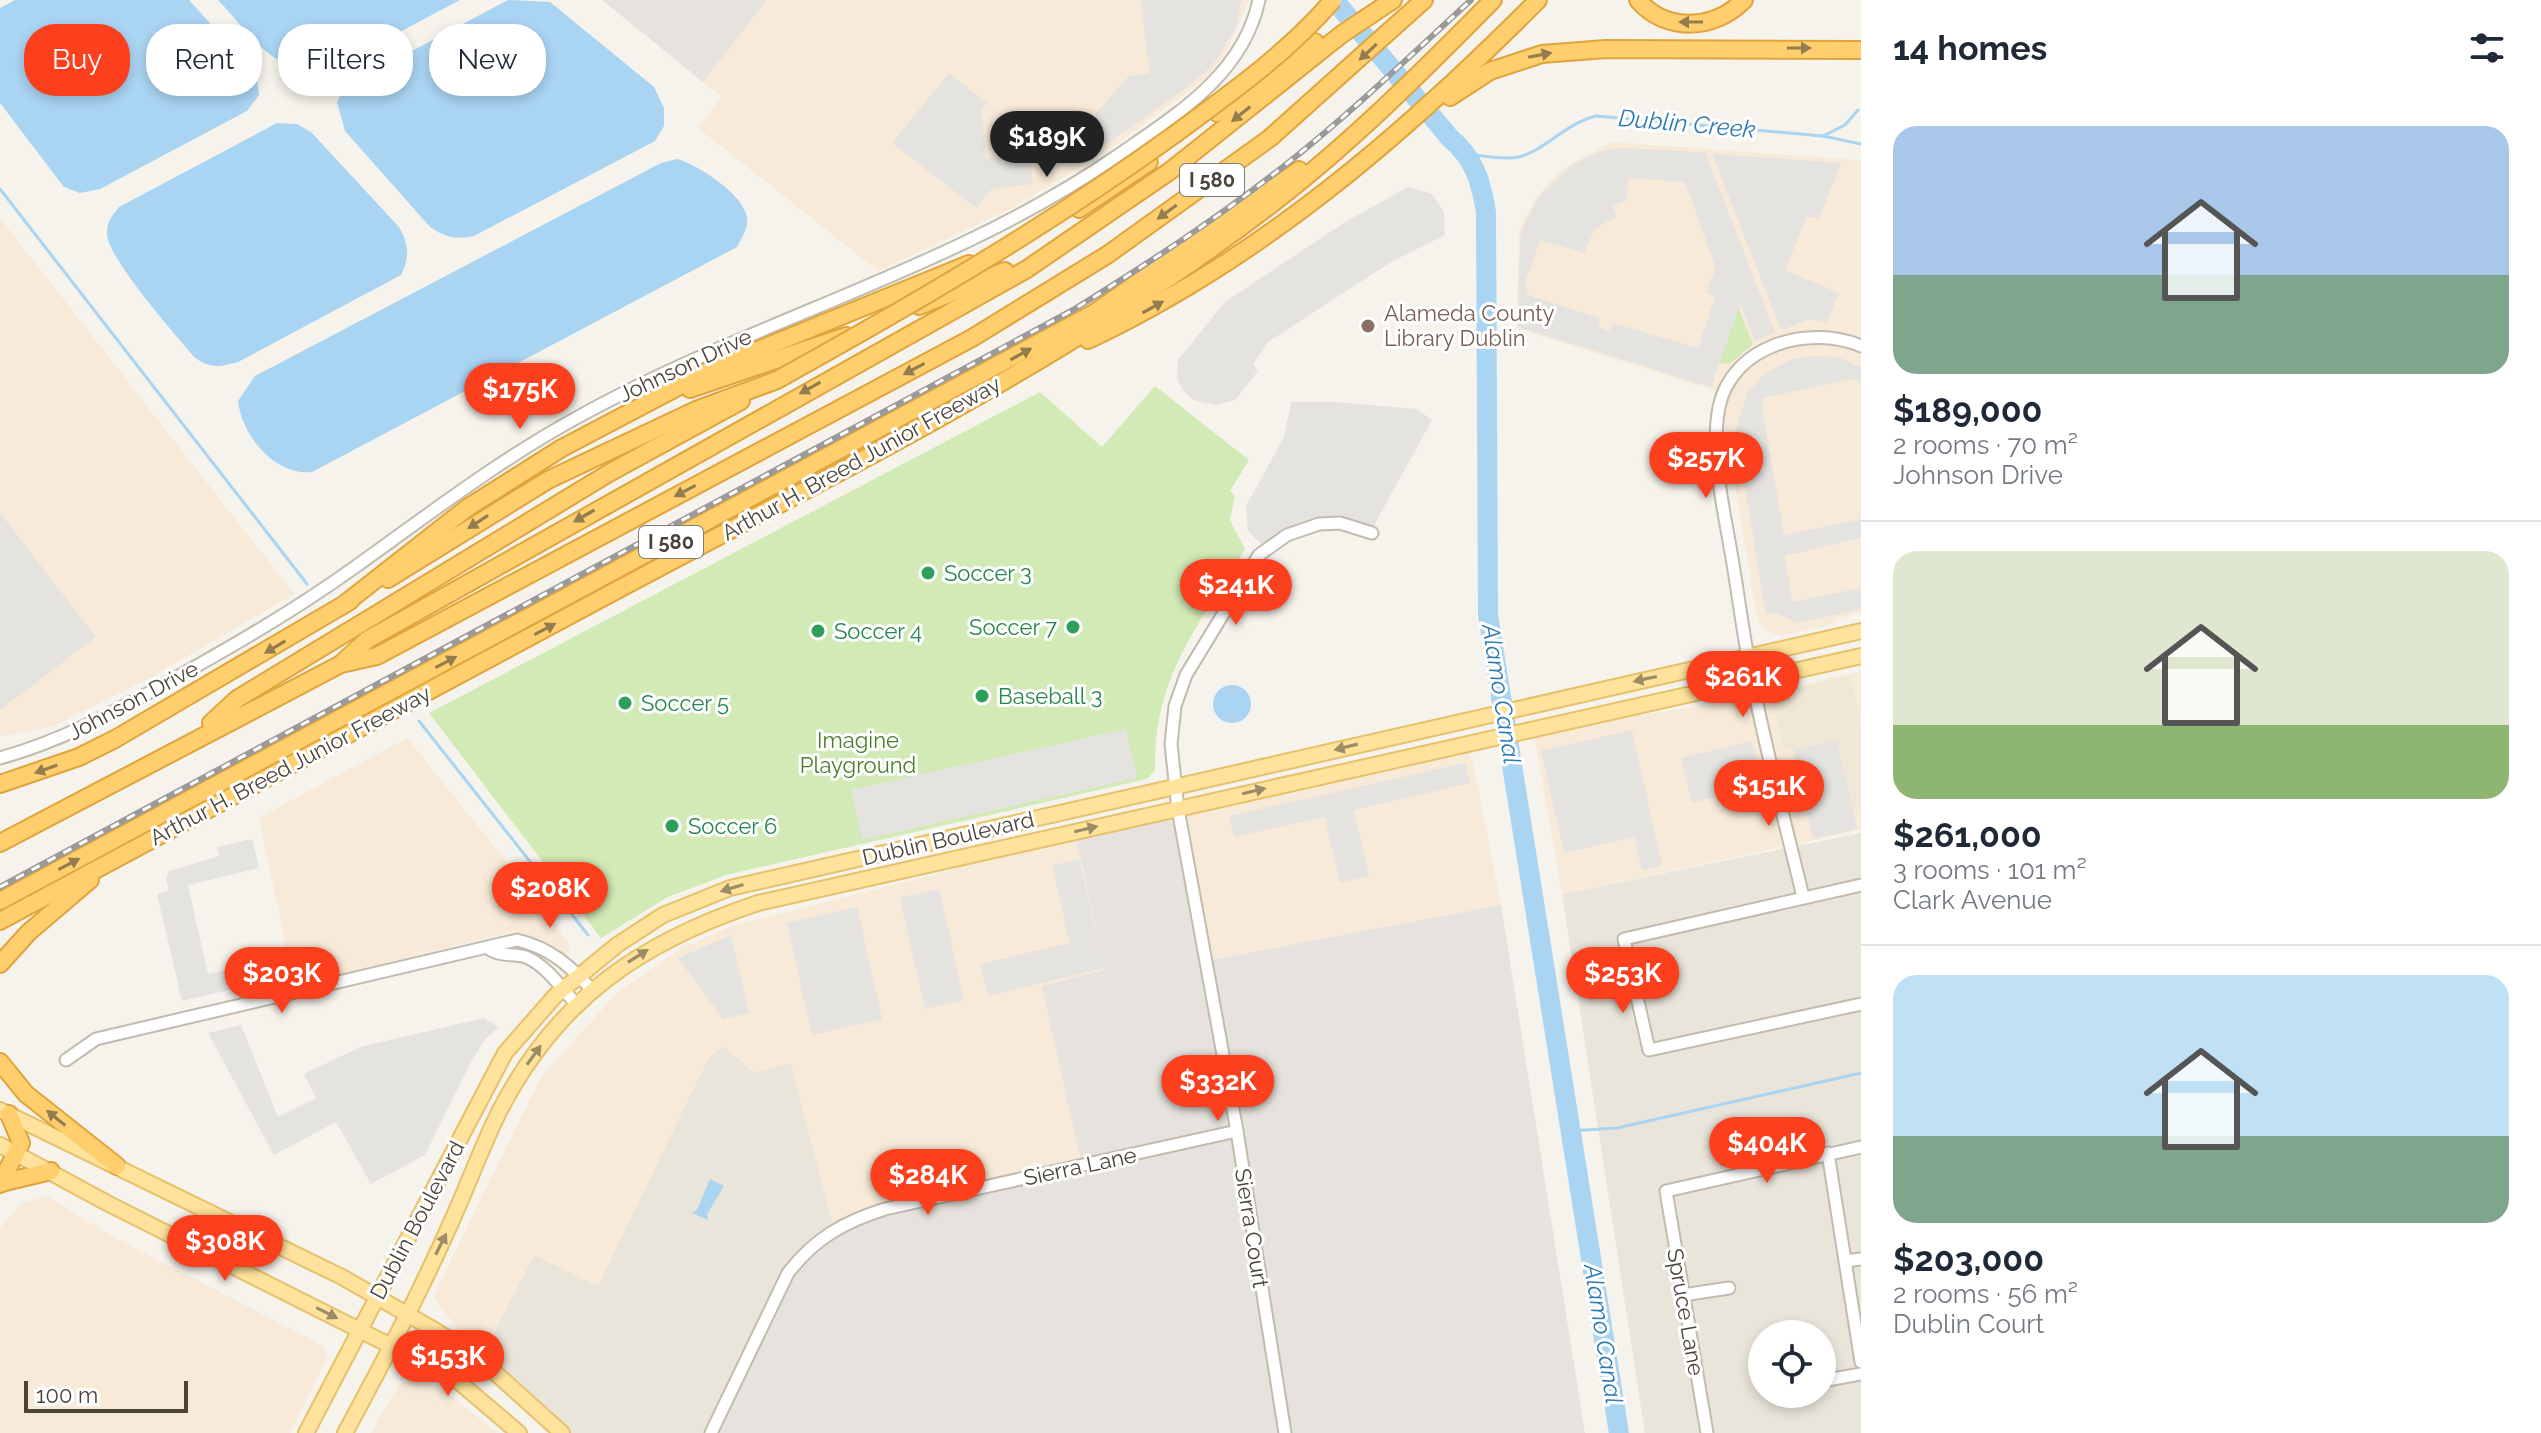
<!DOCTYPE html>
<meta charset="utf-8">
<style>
body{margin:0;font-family:Raleway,sans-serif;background:#f6f6f7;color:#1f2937;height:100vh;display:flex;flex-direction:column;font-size:30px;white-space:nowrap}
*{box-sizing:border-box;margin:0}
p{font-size:26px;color:#747a83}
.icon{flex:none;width:44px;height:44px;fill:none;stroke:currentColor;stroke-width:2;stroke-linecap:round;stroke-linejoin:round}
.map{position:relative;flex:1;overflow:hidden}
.details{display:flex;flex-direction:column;background:#fff;width:680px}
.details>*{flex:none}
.guide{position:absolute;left:24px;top:24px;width:760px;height:72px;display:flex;gap:16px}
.buttons{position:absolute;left:1748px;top:1320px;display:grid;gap:16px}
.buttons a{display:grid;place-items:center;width:88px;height:88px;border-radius:50%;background:#fff;box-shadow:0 4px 12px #0003;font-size:40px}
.scale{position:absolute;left:24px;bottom:20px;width:164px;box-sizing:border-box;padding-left:8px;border:4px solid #4b4439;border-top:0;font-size:22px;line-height:28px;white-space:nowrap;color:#4b4439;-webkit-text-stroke:6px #fff;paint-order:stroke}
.price{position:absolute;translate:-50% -68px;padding:0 18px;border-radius:28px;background:#fc3f1d;color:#fff;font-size:26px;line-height:52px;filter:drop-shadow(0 2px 4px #0008)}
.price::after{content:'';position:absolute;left:50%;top:48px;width:24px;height:18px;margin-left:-12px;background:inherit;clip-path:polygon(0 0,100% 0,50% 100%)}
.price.current{background:#222;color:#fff}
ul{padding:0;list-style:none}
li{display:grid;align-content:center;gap:16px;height:424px;padding:0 32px}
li+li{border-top:2px solid #e0e1e3}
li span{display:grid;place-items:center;height:248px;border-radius:24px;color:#555}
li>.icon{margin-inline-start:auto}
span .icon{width:144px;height:144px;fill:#fffc;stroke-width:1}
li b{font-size:34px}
h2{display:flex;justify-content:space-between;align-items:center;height:96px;padding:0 32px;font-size:34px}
.pill{padding:0 28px;border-radius:32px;background:#fff;box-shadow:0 4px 12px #0003;font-size:28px;line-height:72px}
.pill.current{background:#fc3f1d;color:#fff}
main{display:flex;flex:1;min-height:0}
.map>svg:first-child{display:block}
</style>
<main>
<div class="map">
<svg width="1861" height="1433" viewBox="0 0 1861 1433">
<rect width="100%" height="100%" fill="#f6f3ec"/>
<g fill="#eae5da" fill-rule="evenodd">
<path d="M 1861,833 L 1861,1433 L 1645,1433 L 1562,894 ZM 1762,1334 L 1822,1334 L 1822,1394 L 1762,1394 Z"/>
<polygon points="724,1046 754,1072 791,1063 834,1229 711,1433 562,1433 480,1359 534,1255 598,1285 709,1056"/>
</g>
<g fill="#f7ead8">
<polygon points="767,0 1249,0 1227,51 1209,75 1184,95 1114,146 1014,207 878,271 698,128 722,97 703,82"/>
<polygon points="1611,142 1861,160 1861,613 1843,617 1829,625 1780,636 1764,630 1758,620 1719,392 1516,328 1519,230 1537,196 1562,169"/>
<polygon points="0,218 294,594 148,679 51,727 0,736"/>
<polygon points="1861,671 1861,830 1562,894 1533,729 1732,702"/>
<polygon points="407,738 552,918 572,950 565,955 515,931 294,986 259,818"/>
<polygon points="1464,745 1472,759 1501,905 1206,961 1178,809"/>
<polygon points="1075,832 1105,971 1042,986 1083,1165 834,1229 791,1063 754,1072 724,1046 709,1057 598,1286 534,1255 480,1359 433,1296 542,1076 618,992 681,948 734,925 940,873"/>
<polygon points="47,1196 108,1234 324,1346 327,1359 290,1433 0,1433 0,1228 20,1204"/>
<polygon points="415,1378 444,1390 497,1433 371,1433 399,1385"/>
</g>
<g fill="#e6e2dd">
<polygon points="602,0 767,0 703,82"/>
<polygon points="1178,809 1206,961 1501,905 1585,1433 712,1433 788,1273 852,1220 1082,1165 1042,986 1105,970 1075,832"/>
</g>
<polygon fill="#efe8d6" points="1850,675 1861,722 1861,809 1853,811 1837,740 1784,751 1773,702 1777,693"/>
<g fill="#d2eab5">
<polygon points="1738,307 1753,344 1731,363 1718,364"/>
<path d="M 1155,386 L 1249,460 L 1230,491 L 1235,496 L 1230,520 L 1245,549 C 1198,628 1154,674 1155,771 L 1147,779 L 726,875 L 668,897 L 601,938 L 429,713 L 1040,392 L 1102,447 Z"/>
</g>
<g fill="#e5e3e0" fill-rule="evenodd">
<polygon points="1141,0 1241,0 1236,28 1213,65 1181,92 1098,150 1077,134 1129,76 1150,73"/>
<polygon points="949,73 987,103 981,110 986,159 1029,153 1033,184 992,189 976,208 892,143"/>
<path d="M 1622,148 L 1705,152 L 1775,332 L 1755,341 L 1740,304 L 1711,387 L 1518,327 L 1520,244 L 1523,227 L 1538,198 L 1570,166 L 1602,151 ZM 1628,178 L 1685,182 L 1716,268 L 1706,292 L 1715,297 L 1698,348 L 1613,323 L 1609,331 L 1598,327 L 1600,318 L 1528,295 L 1525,283 L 1540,240 L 1584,253 L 1595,229 L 1616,217 L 1613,206 L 1627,200 Z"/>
<polygon points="1712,154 1841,163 1819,219 1807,216 1785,270 1839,293 1826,323 1811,319 1781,330"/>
<polygon points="1408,187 1432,194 1444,212 1445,235 1391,262 1268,342 1253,364 1258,371 1235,400 1215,405 1193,400 1183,390 1177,379 1178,360 1225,302 1347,221"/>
<polygon points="1812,356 1838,357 1861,367 1861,382 1851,379 1763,398 1762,408 1784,535 1861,519 1861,538 1785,556 1792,602 1861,588 1861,609 1797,623 1777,613 1766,615 1736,430 1747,393 1764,374 1792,359"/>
<polygon points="1291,402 1336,402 1417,409 1432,420 1367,538 1350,532 1320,531 1290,539 1271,553 1248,531 1246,506 1284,437"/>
<polygon points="0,513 96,637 0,710"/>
<polygon points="1126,729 1137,778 862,840 851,790"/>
<polygon points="1632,730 1662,866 1642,870 1634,837 1564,853 1541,751"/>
<polygon points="1837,740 1857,829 1813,839 1793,750"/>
<polygon points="1752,741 1766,797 1755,800 1752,788 1692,803 1681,758"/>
<polygon points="1465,763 1470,783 1354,810 1369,876 1340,883 1325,817 1234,837 1229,816"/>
<polygon points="252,839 259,868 188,885 208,974 254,964 259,983 182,1001 157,894 169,891 166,878 169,871 219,856 217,847"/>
<polygon points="1079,859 1105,968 988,996 980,964 1070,943 1052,866"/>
<polygon points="939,889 964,1000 925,1009 900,898"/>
<polygon points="857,907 882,1019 812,1035 787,923"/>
<polygon points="731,935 749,1013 723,1019 678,958"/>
<polygon points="484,1018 499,1027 485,1039 470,1064 425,1155 371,1184 336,1122 274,1155 208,1033 241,1025 278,1117 316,1098 304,1074 360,1047"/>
</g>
<g fill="#a9d4f2">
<polygon points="15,0 189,0 256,74 259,95 247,111 100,189 80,193 64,187 0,103 0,8"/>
<path d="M 218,0 L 460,0 L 330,69 C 274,77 253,37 218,0 Z"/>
<path d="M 508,0 L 550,2 L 654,87 L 664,108 L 664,126 L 655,141 L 474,236 C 455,240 445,237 430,227 L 345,131 L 337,102 L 346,86 Z"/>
<path d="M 277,123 L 297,124 L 311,132 L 399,227 C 409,245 410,256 401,275 L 238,362 C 220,367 210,369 194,357 C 175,334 110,261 107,235 C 106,223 112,216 119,207 Z"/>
<path d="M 677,159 C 697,164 745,195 747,218 C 748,229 742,237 737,247 L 312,472 C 275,476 242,436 238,401 L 255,376 L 661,163 Z"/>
<circle cx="1232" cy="704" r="19"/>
<polygon points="710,1179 724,1186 707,1214 708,1220 692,1213 697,1210"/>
</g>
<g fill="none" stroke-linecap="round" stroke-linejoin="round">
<g stroke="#a9d4f2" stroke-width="3">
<polyline points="1823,136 1845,125 1858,110"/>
<path d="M 1469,154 C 1484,156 1503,160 1519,157 C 1546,150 1564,124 1596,116 L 1823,136 L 1861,144"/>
<polyline points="0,189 307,584"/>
<polyline points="419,721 588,935"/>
<polyline points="1569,1131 1617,1128 1861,1073"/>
</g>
<path stroke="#a9d4f2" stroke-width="20" d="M 1334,0 L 1450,138 C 1474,158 1481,181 1486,212 L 1488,615 L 1619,1433"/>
<defs>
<g id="minor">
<path d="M 0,758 C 59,742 110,714 163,685 C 229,648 294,611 355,567 C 428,515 499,460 578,417 C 753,320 952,270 1117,156 C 1176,115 1243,75 1259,0"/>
<polyline points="1861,885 1624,939 1649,1050 1861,1004"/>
<path d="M 1803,897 C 1786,826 1767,755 1753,684 C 1744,642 1739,599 1732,558 C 1724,510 1710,455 1719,407 C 1732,345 1809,324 1861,346"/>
<path d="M 489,949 C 502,957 513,953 526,957 C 546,965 563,990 577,1005"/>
<path d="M 66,1060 L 96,1039 L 517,940 C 551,948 570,966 593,991"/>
<polyline points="1828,1153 1861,1362"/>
<polyline points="1845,1261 1861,1259"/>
<polyline points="1683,1295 1729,1288"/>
<polyline points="1822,1381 1861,1374"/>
<path d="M 711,1433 L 788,1273 C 815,1238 844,1222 885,1209 L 1237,1131"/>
<polyline points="1285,1433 1237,1131 1178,809 1171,744 1175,706 1186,675 1259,555 1287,535 1319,524 1340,523 1372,533"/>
<polyline points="1707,1433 1666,1191 1861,1147"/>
</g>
<g id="major">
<polyline points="0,1110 342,1277 433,1329 480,1359 562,1433"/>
<polyline points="0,1145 107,1203 419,1360 459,1382 519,1433"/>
<polyline points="306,1433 505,1053 555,996 617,945 663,915 730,888 1861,631"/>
<path d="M 345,1433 C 381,1366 418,1297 449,1227 C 467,1188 481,1148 500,1110 C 558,998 641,942 758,903 L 1861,656"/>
</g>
<g id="highway">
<path d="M 1638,0 C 1666,33 1715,30 1744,0"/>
<polyline points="1450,97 1490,71 1542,54 1606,49 1861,50"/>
<polyline points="1217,113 1315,42"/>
<polyline points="1079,209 1149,162"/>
<polyline points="919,306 1005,271"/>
<path d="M 1088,340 C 1260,259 1405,134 1538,0"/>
<polyline points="690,389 846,336"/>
<polyline points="388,579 548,480 696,410 777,380"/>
<polyline points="342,606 467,508 562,448 714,368 969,264"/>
<polyline points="342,663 367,640 1027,269 1170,171 1342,34 1393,0"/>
<polyline points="211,723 237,699 609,473 741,401"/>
<polyline points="0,784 79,757 115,739 350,601"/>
<polyline points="0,843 341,664 377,656 972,338 1107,255 1270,138 1424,0"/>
<polyline points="0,901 1094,313 1299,170"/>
<path d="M 0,921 C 211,808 422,695 632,582 C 848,467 1070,358 1265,209 C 1347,147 1421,73 1493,0"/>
<polyline points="0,964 29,932 90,880"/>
<polyline points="0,1062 26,1094 117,1166"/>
<polyline points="1,1183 51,1171"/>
<polyline points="0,1184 21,1143 9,1114"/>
</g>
</defs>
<use href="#minor" stroke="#c2bbae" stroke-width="15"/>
<use href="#major" stroke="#e6c16a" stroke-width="18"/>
<use href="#highway" stroke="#e0a43c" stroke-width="20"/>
<use href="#minor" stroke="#fff" stroke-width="11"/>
<use href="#major" stroke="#ffe39c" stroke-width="14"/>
<use href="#highway" stroke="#ffcf6e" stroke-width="16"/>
<defs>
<path id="rail" d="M 0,887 L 1073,310 C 1147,264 1220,217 1289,162 C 1352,112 1411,55 1471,0"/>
</defs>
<use href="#rail" stroke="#9a9a9a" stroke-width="6"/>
<use href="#rail" stroke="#fff" stroke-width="3" stroke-dasharray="9" stroke-linecap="butt"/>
<defs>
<path id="highway-bridge" d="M 777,380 C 912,305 1045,228 1171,137 C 1228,95 1287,54 1333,0"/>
</defs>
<use href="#highway-bridge" stroke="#e0a43c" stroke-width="20" stroke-linecap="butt"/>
<use href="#highway-bridge" stroke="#ffcf6e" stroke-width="16"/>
</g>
<defs><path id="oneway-solid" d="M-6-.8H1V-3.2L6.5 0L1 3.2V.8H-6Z" transform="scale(2)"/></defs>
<g fill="#937c4e">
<use href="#oneway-solid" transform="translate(1691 22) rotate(-180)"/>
<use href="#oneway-solid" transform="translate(1799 48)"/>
<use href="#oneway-solid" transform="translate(1368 52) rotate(137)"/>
<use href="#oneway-solid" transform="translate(1540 55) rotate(-11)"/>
<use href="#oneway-solid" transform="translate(1241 114) rotate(141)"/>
<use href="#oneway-solid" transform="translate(1167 212) rotate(144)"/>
<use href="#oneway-solid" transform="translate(1153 307) rotate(-29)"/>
<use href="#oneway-solid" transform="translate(1021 354) rotate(-29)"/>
<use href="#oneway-solid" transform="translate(914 369) rotate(152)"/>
<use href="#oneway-solid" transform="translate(810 388) rotate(151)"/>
<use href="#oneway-solid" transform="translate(685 491) rotate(152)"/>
<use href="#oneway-solid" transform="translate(584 516) rotate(150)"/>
<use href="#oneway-solid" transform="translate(478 522) rotate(147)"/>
<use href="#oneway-solid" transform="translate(545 629) rotate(-28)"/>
<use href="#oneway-solid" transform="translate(275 647) rotate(149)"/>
<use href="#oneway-solid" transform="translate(446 662) rotate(-28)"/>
<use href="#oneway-solid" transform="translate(46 769) rotate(160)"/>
<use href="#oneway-solid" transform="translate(69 864) rotate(-28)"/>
<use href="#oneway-solid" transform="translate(56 1118) rotate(-141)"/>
</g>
<g fill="#9c8c66">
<use href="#oneway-solid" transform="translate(1645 679) rotate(168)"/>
<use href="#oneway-solid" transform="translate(1346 747) rotate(166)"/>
<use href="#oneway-solid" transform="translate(1254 791) rotate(-13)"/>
<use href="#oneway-solid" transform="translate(1086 829) rotate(-13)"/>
<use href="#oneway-solid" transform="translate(732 888) rotate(163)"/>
<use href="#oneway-solid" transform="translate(638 956) rotate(-32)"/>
<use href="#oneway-solid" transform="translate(534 1055) rotate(-54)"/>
<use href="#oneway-solid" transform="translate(441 1244) rotate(-63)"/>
<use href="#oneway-solid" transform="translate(327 1313) rotate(27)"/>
</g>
<circle fill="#8d6e63" stroke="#fff" stroke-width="3" cx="1368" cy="326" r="8"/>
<g fill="#2e9e5b" stroke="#fff" stroke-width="3">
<circle cx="928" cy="573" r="8"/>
<circle cx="1073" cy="627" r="8"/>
<circle cx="818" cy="631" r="8"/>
<circle cx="982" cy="696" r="8"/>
<circle cx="625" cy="703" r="8"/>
<circle cx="672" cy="826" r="8"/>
</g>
<g text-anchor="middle" stroke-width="6" stroke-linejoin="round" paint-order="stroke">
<g fill="#fff" stroke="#817c74" stroke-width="2">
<rect x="1180" y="164" width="64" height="32" rx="6"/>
<rect x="639" y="526" width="64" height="32" rx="6"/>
</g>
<g font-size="20" font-weight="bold" fill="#4b4439">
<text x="1212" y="187">I 580</text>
<text x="671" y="549">I 580</text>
</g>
<g font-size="22" fill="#785e54" stroke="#fff" text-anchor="start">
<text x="1384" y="321">Alameda County<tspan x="1384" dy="25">Library Dublin</tspan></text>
</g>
<g font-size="22" fill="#4b4439" stroke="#fff">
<text transform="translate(685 365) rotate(-25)" y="8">Johnson Drive</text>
<text transform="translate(861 458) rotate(-29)" y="8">Arthur H. Breed Junior Freeway</text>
<text transform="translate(133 700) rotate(-28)" y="8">Johnson Drive</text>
<text transform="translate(290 765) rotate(-28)" y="8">Arthur H. Breed Junior Freeway</text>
<text transform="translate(948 838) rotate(-13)" y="8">Dublin Boulevard</text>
<text transform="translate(1080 1166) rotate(-12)" y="8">Sierra Lane</text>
<text transform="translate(417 1220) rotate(-62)" y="8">Dublin Boulevard</text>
<text transform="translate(1252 1228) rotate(81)" y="8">Sierra Court</text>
<text transform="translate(1686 1312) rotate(80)" y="8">Spruce Lane</text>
</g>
<g font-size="22" fill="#27864d" stroke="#fff" text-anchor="start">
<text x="944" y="581">Soccer 3</text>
<text x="1057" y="635" text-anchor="end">Soccer 7</text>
<text x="834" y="639">Soccer 4</text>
<text x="998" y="704">Baseball 3</text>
<text x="641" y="711">Soccer 5</text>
<text x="688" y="834">Soccer 6</text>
</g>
<g font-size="22" fill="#4a7f2a" stroke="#fff">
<text x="858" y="748">Imagine<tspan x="858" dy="25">Playground</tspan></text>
</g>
<g font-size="24" font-style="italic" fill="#2e7ab2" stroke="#fff">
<text transform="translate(1687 124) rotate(5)" y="8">Dublin Creek</text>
<text transform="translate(1501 694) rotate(81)" y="8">Alamo Canal</text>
<text transform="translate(1603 1334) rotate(81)" y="8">Alamo Canal</text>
</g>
</g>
</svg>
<div class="buttons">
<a><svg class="icon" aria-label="locate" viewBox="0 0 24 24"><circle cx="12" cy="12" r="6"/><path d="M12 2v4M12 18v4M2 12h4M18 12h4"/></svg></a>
</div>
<div class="scale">100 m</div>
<b class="price current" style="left:1047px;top:179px">$189K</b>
<b class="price" style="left:520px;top:431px">$175K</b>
<b class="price" style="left:1706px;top:500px">$257K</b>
<b class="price" style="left:1236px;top:627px">$241K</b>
<b class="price" style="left:1743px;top:719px">$261K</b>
<b class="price" style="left:1769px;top:828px">$151K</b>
<b class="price" style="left:550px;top:930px">$208K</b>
<b class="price" style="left:282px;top:1015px">$203K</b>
<b class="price" style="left:1623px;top:1015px">$253K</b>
<b class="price" style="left:1218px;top:1123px">$332K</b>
<b class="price" style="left:1767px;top:1185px">$404K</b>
<b class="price" style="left:928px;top:1217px">$284K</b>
<b class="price" style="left:225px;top:1283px">$308K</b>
<b class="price" style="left:448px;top:1398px">$153K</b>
<div class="guide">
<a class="pill current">Buy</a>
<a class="pill">Rent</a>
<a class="pill">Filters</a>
<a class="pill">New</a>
</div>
</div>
<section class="details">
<h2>14 homes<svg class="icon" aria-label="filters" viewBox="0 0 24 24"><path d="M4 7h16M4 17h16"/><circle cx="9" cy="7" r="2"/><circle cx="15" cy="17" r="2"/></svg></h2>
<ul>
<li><span style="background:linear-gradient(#a9c7e8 60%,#7fa58c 0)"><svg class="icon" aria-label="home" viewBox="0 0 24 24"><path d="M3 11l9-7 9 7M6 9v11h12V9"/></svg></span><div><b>$189,000</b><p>2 rooms · 70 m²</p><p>Johnson Drive</p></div></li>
<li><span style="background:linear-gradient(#dfe7d0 70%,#8fb573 0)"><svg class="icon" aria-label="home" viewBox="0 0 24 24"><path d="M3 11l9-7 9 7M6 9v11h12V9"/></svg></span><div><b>$261,000</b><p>3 rooms · 101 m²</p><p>Clark Avenue</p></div></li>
<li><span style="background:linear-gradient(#bfe0f5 65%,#7fa58c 0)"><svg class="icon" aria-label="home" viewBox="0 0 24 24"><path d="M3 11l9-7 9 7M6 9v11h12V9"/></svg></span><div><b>$203,000</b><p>2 rooms · 56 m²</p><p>Dublin Court</p></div></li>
</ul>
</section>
</main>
